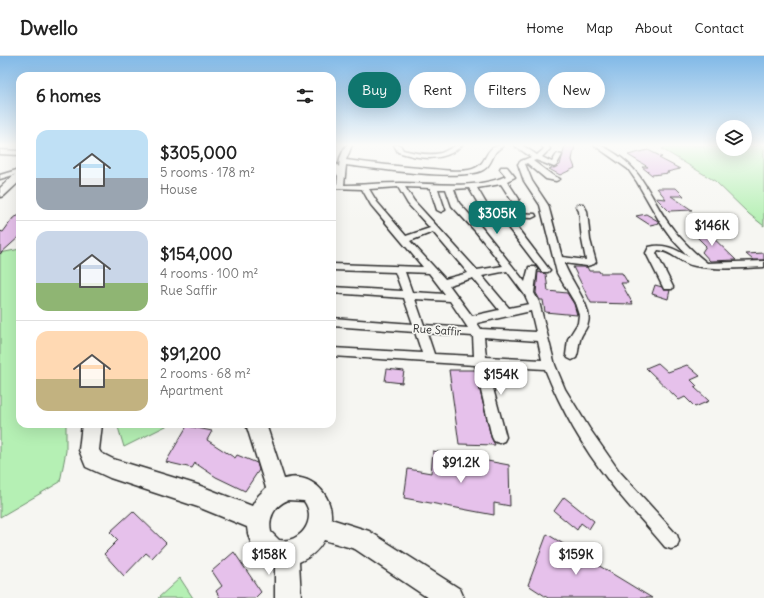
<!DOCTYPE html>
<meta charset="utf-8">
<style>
body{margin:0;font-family:Delius,sans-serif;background:#f6f6f6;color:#222;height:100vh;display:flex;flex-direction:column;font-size:15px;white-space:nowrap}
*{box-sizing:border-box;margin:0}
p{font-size:13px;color:#767676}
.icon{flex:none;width:22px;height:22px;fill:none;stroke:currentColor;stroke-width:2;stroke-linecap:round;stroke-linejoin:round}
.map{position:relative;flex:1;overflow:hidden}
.panel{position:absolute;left:16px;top:16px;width:320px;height:356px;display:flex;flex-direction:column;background:#fff;border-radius:12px;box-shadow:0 4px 16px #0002}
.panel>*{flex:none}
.guide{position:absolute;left:348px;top:16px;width:356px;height:36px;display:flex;gap:8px}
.buttons{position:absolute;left:716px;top:64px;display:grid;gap:8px}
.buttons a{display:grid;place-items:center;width:36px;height:36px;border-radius:50%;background:#fff;box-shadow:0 4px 16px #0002;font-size:20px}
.price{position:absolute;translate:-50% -34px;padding:0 9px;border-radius:8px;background:#fff;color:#222;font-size:13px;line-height:26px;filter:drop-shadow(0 1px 2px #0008)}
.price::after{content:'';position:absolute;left:50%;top:24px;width:12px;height:9px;margin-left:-6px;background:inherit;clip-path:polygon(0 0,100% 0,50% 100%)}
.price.selected{background:#0f766e;color:#fff}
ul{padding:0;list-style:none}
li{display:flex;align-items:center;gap:12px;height:100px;padding:0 20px}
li+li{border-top:1px solid #e0e0e0}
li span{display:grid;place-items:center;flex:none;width:112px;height:80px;border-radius:12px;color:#555}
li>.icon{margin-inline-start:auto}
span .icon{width:48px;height:48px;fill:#fffc;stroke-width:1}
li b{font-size:17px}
h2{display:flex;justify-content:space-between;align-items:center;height:48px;padding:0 20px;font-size:17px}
.pill{padding:0 14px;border-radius:18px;background:#fff;box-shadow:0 4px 16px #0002;font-size:14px;line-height:36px}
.pill.selected{background:#0f766e;color:#fff}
header{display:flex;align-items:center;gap:24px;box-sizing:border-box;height:56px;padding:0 20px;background:#fff;border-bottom:1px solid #e0e0e0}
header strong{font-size:19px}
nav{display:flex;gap:22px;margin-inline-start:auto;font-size:14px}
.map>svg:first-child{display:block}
</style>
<header>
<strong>Dwello</strong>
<nav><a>Home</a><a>Map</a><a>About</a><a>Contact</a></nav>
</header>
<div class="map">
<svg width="764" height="542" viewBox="0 0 764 542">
<rect width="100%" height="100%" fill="#f6f6f2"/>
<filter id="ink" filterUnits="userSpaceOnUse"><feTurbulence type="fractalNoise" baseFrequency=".025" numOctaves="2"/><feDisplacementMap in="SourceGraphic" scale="8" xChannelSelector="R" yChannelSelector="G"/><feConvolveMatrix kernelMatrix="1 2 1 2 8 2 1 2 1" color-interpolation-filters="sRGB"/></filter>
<g filter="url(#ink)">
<g fill="#b5f0b4" stroke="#708e70">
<polygon points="668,89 723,89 723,93 745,93 745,89 764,89 764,170 749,158 715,125 662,93"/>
<polygon points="20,193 20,368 66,368 66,395 60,426 0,461 0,197"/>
<polygon points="117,368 170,368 124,391"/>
<polygon points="180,522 193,542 158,542"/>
</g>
<g fill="#e6c1eb" stroke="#2b2b2b">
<polygon points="565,89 575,89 572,104 575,112 560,119 549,113 560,109"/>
<polygon points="648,94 662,101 659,102 680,113 667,116 669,117 652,119 642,111 648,111 628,99"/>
<polygon points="657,132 676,132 684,140 671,140 692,154 669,155 656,142 666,143"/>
<polygon points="646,158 658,165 659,167 650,169 636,160"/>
<polygon points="20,159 20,180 0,198 0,175 3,176 6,172 13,162"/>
<polygon points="689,173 704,173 736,204 710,205 702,196 706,190"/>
<polygon points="764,197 764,204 753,204 746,198"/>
<polygon points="573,211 587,211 589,215 599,215 600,217 622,217 628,227 621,227 633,248 591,247"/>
<polygon points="538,216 546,218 548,235 567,237 574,248 577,259 545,256 543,244 540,244 536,237"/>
<polygon points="655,229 662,231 664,234 670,234 668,243 652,238"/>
<polygon points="658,307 668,316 687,309 700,320 691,324 697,330 694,331 709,345 695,351 685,341 679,344 646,312"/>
<polygon points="387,313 404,315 402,327 385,325"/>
<polygon points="449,314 475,314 491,381 495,389 459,388"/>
<polygon points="187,370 212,375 207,384 235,402 237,399 257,407 259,414 245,435 216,421 195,407 192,412 166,406"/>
<polygon points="433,395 509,409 510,450 494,447 494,459 404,442 408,413 431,417"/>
<polygon points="564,441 594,465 589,473 581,467 577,474 554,455"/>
<polygon points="133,455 166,487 152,502 146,497 124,520 104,498 118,484 110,476"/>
<polygon points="547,478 652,542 548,542 528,529"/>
<polygon points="234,496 261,536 255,542 220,542 216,535 222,530 212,515"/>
</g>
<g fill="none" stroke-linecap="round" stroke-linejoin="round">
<defs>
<g id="street">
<path d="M 346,89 L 352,89 L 346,104 C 375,108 403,111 432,113 C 444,114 457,116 469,114 C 491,110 481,89 504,89 C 501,92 496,94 495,97 C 491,104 490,110 483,114 C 462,126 372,112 346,109 L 344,129 C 363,129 381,127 400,127 C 434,127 475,134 506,120 L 500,113 L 501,111 L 507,111 L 515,121 L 507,125 L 519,143 L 518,145 L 512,145 L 501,128 L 477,132 L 491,156 L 502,156 L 535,158 L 536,160 L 532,162 L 509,161 L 548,212 L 550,214 L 548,216 L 542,216 L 500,161 L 486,161 L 469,132 L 454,133 L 459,147 L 482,172 L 525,226 L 529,211 L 535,211 L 537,213 L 534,237 L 539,246 L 555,309 L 565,333 L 589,372 L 619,415 L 677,479 L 679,485 L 677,491 L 671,493 L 665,491 C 647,469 626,448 609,425 C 583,392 561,353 545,313 L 487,310 L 506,381 L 504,385 L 499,387 L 494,385 L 492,381 L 475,309 L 332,300 L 332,292 L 422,297 L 415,276 L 332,270 L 332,262 L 413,268 L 404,242 L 332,237 L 332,231 L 402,235 L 395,216 L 332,214 L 332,208 L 423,211 L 371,149 L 362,133 L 332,132 L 332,128 L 337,128 L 338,120 L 332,111 L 332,104 L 334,105 L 339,111 L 340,102 ZM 398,131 L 408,148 L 430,172 L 406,180 L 377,146 L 369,133 ZM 405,131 L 430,132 L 437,154 L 441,156 L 445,154 L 438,133 L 446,133 L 452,150 L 476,176 L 503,210 L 477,214 L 414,145 ZM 433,176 L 468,217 L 445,223 L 410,185 ZM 507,215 L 525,239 L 529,248 L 509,252 L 482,220 ZM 405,216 L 429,217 L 445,238 L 412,236 ZM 473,222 L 499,254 L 472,260 L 449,229 ZM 415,243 L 450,245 L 468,272 L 424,269 ZM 531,255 L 536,276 L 481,273 L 477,267 ZM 427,277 L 473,280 L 474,300 L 434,298 ZM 484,281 L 538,285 L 542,304 L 486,301 Z"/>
<path d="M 394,89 L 400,89 L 403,94 C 415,97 429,100 441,97 C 449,94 453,89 462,89 C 444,107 420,103 398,96 Z"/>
<path d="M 514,89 L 522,89 L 537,99 L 544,93 L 542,89 L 548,89 L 550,93 L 542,101 L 552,106 L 557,98 L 562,99 L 556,110 L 554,111 L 536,104 L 533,105 L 552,119 L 560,123 L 556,125 L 546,123 L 527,107 L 525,108 L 532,125 L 548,149 L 562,201 L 586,204 L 582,184 L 579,155 L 576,150 L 580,148 L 583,148 L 587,155 L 590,184 L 596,206 L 594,208 L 587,210 L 564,207 C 569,223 593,251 588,267 C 587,273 581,278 580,284 C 578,290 579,296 576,302 L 572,304 L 568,302 L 566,299 L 568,283 L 578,267 L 579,259 L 575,247 L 557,217 L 540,149 L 524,125 L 518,108 L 521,105 L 531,101 Z"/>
<path d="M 594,89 C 603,89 608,93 616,98 C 643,116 650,140 667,165 C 678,181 692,195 707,207 L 764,205 L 764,211 C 741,212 717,214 695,210 C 681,208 672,195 658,194 L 656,197 L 673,231 L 672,233 L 664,233 L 646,197 L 649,191 C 665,187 675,193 689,201 L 673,184 L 660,166 L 637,126 L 628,113 Z"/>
<polygon points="0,94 20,95 20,99 0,98"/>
<polygon points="20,113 20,117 0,123 0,119"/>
</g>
<g id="secondary">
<polygon points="20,116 20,125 4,140 0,141 0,132 16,117"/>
<path d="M 82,368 L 102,368 L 99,394 L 101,397 L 113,403 L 198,429 L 252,450 L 258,440 L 266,432 L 246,368 L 266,368 L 284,423 C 310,415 333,438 331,463 L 369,475 L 460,533 L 464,542 L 428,542 L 355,493 L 324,484 C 318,495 311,501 299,506 L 301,542 L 275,542 L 275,507 C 258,500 249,490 247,471 L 198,451 L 110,422 L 86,411 L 79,394 ZM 288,444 L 304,445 C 318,464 300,488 279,484 L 271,476 C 268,462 274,450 288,444 Z"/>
</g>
</defs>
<use href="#street" stroke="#2b2b2b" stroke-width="3"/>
<use href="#secondary" stroke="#2b2b2b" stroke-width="3"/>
<use href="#street" fill="#f6f6f2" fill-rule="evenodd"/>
<use href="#secondary" fill="#f6f6f2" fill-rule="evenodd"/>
</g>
</g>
<linearGradient id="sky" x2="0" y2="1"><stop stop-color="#81b9e7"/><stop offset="0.54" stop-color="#fbfbf9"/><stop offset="1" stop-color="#fbfbf9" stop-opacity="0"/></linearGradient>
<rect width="764" height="165" fill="url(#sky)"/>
<g text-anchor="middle" stroke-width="3.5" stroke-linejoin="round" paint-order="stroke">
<g font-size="11" fill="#2b2b2b" stroke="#f6f6f2">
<text transform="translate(437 274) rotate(4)" y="4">Rue Saffir</text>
</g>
</g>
</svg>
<div class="buttons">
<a><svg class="icon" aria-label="layers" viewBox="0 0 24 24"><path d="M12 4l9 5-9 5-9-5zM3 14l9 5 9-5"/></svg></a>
</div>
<b class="price selected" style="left:497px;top:179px">$305K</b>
<b class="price" style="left:712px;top:191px">$146K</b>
<b class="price" style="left:501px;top:340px">$154K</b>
<b class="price" style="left:461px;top:428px">$91.2K</b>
<b class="price" style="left:269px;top:520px">$158K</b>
<b class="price" style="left:576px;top:520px">$159K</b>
<div class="guide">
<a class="pill selected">Buy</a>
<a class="pill">Rent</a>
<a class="pill">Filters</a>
<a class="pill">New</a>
</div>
<section class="panel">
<h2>6 homes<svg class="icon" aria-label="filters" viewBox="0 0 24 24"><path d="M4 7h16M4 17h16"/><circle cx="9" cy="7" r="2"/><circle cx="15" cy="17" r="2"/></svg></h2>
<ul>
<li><span style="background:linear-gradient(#bfe0f5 60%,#9aa5b1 0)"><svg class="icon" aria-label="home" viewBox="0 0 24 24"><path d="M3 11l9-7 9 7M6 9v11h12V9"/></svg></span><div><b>$305,000</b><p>5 rooms · 178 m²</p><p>House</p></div></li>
<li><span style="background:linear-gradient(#c9d6e8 65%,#8fb573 0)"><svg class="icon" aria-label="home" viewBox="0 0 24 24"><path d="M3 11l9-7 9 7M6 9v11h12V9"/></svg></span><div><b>$154,000</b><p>4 rooms · 100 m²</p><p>Rue Saffir</p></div></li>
<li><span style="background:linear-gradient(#ffd9b3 60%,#c2b280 0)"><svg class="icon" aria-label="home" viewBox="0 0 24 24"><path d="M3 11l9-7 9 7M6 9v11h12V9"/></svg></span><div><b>$91,200</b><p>2 rooms · 68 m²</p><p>Apartment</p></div></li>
</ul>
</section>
</div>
